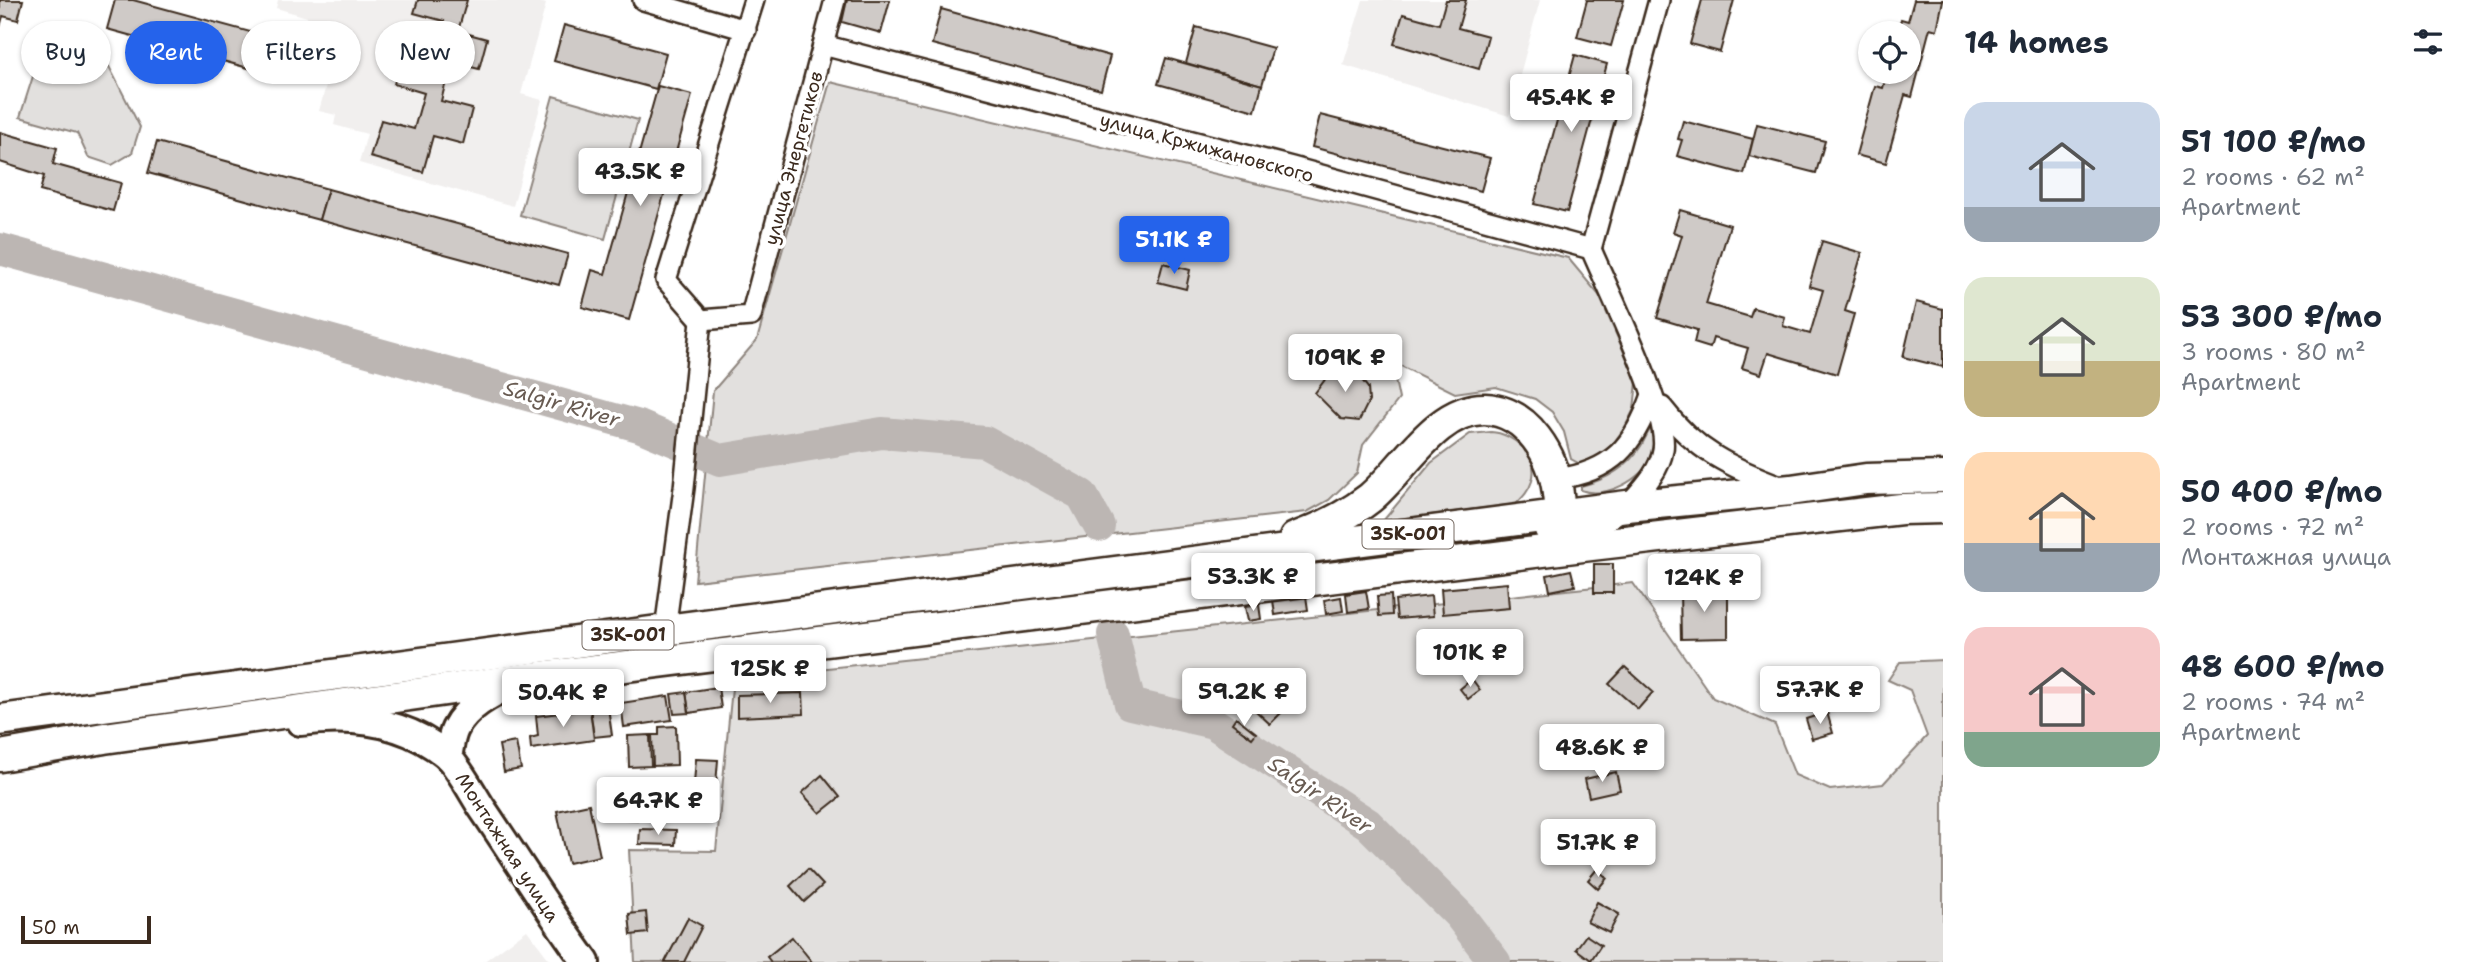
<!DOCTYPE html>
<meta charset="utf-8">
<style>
body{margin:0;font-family:"Shantell Sans",sans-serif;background:#f6f6f7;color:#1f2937;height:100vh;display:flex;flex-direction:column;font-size:26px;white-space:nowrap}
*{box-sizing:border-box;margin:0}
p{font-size:23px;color:#747a83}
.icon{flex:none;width:38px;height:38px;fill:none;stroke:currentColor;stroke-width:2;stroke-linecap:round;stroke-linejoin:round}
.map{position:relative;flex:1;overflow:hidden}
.drawer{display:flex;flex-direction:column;background:#fff;width:525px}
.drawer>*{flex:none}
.guide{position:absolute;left:21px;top:21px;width:665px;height:63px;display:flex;gap:14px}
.tools{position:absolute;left:1858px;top:21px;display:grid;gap:14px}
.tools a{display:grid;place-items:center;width:63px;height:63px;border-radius:50%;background:#fff;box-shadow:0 2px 5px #0004;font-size:35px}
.scale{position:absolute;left:21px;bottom:18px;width:130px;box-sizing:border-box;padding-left:7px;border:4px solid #3b2a1e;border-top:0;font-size:19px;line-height:24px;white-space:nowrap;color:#3b2a1e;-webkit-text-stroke:5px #fff;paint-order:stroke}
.price{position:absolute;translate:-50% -60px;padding:0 16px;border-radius:7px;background:#fff;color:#222;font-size:23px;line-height:46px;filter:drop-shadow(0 2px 4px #0008)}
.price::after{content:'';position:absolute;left:50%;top:42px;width:21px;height:16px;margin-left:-10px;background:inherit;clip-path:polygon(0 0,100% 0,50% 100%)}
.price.current{background:#2563eb;color:#fff}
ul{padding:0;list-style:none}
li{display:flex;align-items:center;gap:21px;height:175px;padding:0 21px}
li span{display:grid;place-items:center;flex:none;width:196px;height:140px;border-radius:21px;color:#555}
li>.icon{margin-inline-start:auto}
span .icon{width:84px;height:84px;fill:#fffc;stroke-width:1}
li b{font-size:30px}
h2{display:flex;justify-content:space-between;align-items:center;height:84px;padding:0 21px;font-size:30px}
.pill{padding:0 24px;border-radius:32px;background:#fff;box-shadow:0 2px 5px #0004;font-size:24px;line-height:63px}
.pill.current{background:#2563eb;color:#fff}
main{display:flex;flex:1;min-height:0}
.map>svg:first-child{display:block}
</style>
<main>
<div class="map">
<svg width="1943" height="962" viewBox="0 0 1943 962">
<rect width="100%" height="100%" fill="#fff"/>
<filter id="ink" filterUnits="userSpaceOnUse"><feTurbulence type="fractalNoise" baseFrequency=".0143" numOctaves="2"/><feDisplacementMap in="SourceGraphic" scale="14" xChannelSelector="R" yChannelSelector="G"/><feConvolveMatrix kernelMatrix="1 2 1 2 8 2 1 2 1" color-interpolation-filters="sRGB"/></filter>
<g filter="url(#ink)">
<g fill="#f1efee">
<polygon points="278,0 533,0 546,4 521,94 542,100 513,206 359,163 367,134 334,125 336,115 319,111 342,27 276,8"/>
<polygon points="1363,0 1540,0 1509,116 1343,65"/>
<polygon points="527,930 551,962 483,962"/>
</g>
<g fill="#e2e0de" stroke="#8e857e" stroke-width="2">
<polygon points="93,35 140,127 132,153 112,165 88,157 77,133 20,117 42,48 84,61"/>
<polygon points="830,82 1568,258 1599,295 1637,382 1634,409 1625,427 1612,445 1590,461 1580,464 1571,459 1564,432 1552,412 1535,399 1496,387 1455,393 1391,361 1399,399 1363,445 1357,473 1329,500 1307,512 695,581 713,391 757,340"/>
<polygon points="553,96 638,120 605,239 520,215"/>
<path d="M 1652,426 L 1657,427 C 1655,436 1656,447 1652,456 C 1644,479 1604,500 1581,490 L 1581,486 C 1606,480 1627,468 1641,446 C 1645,439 1648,432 1652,426 Z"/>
<path d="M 1491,432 C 1513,433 1540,456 1532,481 C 1529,491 1523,497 1516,504 L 1383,521 L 1431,463 L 1470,434 Z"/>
<polygon points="1633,583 1713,698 1775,725 1795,775 1830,790 1883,784 1927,736 1910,690 1888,680 1900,662 1943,660 1943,962 635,962 629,850 716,851 733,678"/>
</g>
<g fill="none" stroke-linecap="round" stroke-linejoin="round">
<g stroke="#bcb6b3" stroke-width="32">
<polyline points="0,249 639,426 720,460 882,433 985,442 1082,495 1099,526"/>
<polyline points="1113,634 1130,704 1213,723 1368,824 1459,915 1495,962"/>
</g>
</g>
<g fill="#cfcac7" stroke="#3b2a1e" stroke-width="2">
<polygon points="0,0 23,0 18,20 3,16 0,27"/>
<polygon points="115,0 133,0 287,42 277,76 107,29"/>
<polygon points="418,0 467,0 458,31 487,39 479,69 451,62 441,101 472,109 463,144 433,136 423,172 370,157 381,120 414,129 424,93 394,84 404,49 434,57 444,21 414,13"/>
<polygon points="847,0 890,0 881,33 842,22"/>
<polygon points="1446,0 1466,0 1458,28 1488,36 1479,69 1394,44 1403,14 1439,24"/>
<polygon points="1587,0 1624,0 1611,46 1577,37"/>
<polygon points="1702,0 1734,0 1720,52 1690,44"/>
<polygon points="1914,0 1943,0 1937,30 1930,28 1912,97 1905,95 1886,163 1856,155 1875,86 1883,88 1887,72 1909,72 1909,33 1897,33 1901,19 1908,21"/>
<polygon points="941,9 1110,56 1101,90 932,44"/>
<polygon points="69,23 88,29 80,53 61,48"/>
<polygon points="564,25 666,53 656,89 554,61"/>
<polygon points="1196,27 1273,48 1262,85 1186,63"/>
<polygon points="1575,55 1607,64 1567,212 1534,204"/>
<polygon points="1166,58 1262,85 1255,111 1158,84"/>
<polygon points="658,86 692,95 629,320 582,307 592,270 605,274"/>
<polygon points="1320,115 1490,158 1481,191 1312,147"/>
<polygon points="1683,121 1753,139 1744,174 1677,156 1682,140 1678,139"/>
<polygon points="1757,124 1825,141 1816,173 1749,156"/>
<polygon points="0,132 57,148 53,164 121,183 113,211 40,191 44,176 0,162"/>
<polygon points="157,142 328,189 319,220 148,173"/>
<polygon points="328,189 568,254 559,285 319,220"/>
<polygon points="1680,210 1730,225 1706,304 1750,317 1753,308 1785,317 1783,326 1810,334 1823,290 1809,286 1822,241 1862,253 1845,311 1854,314 1837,374 1768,353 1761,374 1742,368 1748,348 1713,338 1710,348 1694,343 1697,330 1657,318 1682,235 1673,232"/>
<polygon points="1161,218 1175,221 1165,256 1152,253"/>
<polygon points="1163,263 1190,270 1186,289 1158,282"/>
<polygon points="1916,302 1943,309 1943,367 1903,357"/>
<polygon points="1342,368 1354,370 1368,388 1369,401 1359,421 1341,419 1315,393 1330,373"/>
<rect x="1594" y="564" width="19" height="29"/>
<polygon points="1571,570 1575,586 1550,591 1547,575"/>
<polygon points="1507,583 1509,608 1443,614 1441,589"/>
<polygon points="1728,590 1728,638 1681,639 1680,591"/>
<polygon points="1366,591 1369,609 1348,612 1346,594"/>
<polygon points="1391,595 1392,615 1379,616 1377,596"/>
<polygon points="1306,596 1308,610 1275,615 1273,600"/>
<polygon points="1431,596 1433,616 1397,619 1395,600"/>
<polygon points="1341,597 1343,611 1326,614 1324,600"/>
<polygon points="1259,605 1261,619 1248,621 1245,607"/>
<polygon points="1625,667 1653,692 1638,709 1609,684"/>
<polygon points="1254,676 1267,687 1257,699 1244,688"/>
<polygon points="1472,679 1480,690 1468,699 1460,689"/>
<polygon points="1209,681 1227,695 1217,708 1199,694"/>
<polygon points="718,687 721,708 689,713 686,692"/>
<polygon points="686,692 689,713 674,714 671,694"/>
<polygon points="803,693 804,714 737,717 737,695"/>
<polygon points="668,696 672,720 624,727 621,703"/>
<polygon points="1269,698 1283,711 1270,724 1256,711"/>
<polygon points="608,707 612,735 594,737 590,709"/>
<polygon points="590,709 594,740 531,749 530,738 538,736 536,716"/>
<polygon points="1827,712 1833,733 1812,739 1806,719"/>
<polygon points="1236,717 1256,733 1252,738 1232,723"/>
<polygon points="676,726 677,765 653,766 652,735 659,735 659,727"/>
<polygon points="1600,730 1609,743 1592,755 1583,742"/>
<polygon points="650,735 651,766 629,767 628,736"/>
<polygon points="516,742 521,769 504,772 499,745"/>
<polygon points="696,759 718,760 714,808 692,807"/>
<polygon points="1616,772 1620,790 1589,797 1585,779"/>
<polygon points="822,775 840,797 820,813 802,793"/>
<polygon points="641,778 644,802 628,803 625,780"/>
<polygon points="589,804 600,856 568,863 557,811"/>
<polygon points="625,812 650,812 650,820 625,819"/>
<polygon points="1631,825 1643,833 1637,844 1624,837"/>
<polygon points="640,829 676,830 675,845 639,844"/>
<polygon points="808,869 823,885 804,902 790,886"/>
<polygon points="1597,869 1607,878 1598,889 1588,880"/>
<polygon points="1597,902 1619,914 1609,933 1587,922"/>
<polygon points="646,912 648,933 631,935 629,914"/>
<polygon points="688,918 702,926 684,962 665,962"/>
<polygon points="1586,935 1601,945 1591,960 1576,949"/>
<polygon points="792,937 812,962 771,962 767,957"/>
</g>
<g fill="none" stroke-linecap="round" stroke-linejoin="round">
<defs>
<g id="street">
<polyline points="643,0 746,30"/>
<polyline points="823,45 1292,167 1591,249"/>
<polyline points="1591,249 1659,0"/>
<polyline points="701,320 751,316 835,0"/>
<polyline points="701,320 666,280 754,0"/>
<path d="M 1662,407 C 1695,451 1732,468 1783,487"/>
<path d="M 1556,479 C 1613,472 1634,445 1652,395"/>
<path d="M 1564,537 C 1589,532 1615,519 1633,499 C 1646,485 1660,469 1663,450 C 1670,414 1607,288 1591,249"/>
<polyline points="665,630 684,488 701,320"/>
</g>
<g id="secondary">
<path d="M 300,722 C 352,715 405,721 446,755 C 459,767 472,793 482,808 C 517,859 549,912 586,962"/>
<path d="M 448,757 C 450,748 451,737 455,729 C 466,707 491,694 513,684"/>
</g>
<g id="primary">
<path d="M 1295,538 C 1322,528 1347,516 1370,498 C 1403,471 1436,408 1485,409 C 1528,411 1554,456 1558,494 C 1560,508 1560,518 1550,529"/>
<polyline points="0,720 665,630 1627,506 1791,490 1866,479 1943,477"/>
<polyline points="0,756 104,738 523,679 1591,545 1901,509 1943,508"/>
</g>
</defs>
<use href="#street" stroke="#3b2a1e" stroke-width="24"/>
<use href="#secondary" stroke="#3b2a1e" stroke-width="32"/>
<use href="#primary" stroke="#3b2a1e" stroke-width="35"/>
<use href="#street" stroke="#fff" stroke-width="19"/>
<use href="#secondary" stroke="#fff" stroke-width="26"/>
<use href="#primary" stroke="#fff" stroke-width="30"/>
</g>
</g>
<g text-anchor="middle" stroke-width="7" stroke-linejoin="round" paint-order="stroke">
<g fill="#fff" stroke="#766a62" stroke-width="2">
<rect x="1362.5" y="519.5" width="91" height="29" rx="5"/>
<rect x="582.5" y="620.5" width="91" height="29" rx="5"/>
</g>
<g font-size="18" font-weight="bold" fill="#3b2a1e">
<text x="1408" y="540">35К-001</text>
<text x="628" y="641">35К-001</text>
</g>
<g font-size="19" fill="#3b2a1e" stroke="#fff">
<text transform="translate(1207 147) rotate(15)" y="7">улица Кржижановского</text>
<text transform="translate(793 158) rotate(-75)" y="7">улица Энергетиков</text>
<text transform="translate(508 847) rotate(57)" y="7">Монтажная улица</text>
</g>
<g font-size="21" font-style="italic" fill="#685b52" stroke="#fff">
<text transform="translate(562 404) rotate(16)" y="7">Salgir River</text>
<text transform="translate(1320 795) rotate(34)" y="7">Salgir River</text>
</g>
</g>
</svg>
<div class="tools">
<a><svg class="icon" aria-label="locate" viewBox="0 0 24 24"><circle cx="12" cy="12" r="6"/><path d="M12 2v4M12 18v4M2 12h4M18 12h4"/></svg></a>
</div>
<div class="scale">50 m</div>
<b class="price" style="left:1571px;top:134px">45.4K ₽</b>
<b class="price" style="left:640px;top:208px">43.5K ₽</b>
<b class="price current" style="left:1174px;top:276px">51.1K ₽</b>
<b class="price" style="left:1345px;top:394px">109K ₽</b>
<b class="price" style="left:1253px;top:613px">53.3K ₽</b>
<b class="price" style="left:1704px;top:614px">124K ₽</b>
<b class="price" style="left:1470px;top:689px">101K ₽</b>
<b class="price" style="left:770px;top:705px">125K ₽</b>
<b class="price" style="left:1820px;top:726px">57.7K ₽</b>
<b class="price" style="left:1244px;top:728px">59.2K ₽</b>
<b class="price" style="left:563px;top:729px">50.4K ₽</b>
<b class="price" style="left:1602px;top:784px">48.6K ₽</b>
<b class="price" style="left:658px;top:837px">64.7K ₽</b>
<b class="price" style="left:1598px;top:879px">51.7K ₽</b>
<div class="guide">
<a class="pill">Buy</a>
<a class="pill current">Rent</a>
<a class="pill">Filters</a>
<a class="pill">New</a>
</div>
</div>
<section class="drawer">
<h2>14 homes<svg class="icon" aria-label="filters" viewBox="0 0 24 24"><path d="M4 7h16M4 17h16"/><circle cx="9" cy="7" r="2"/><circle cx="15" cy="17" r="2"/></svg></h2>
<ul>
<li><span style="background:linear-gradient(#c9d6e8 75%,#9aa5b1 0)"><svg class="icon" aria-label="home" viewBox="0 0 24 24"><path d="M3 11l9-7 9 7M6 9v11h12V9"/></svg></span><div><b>51 100 ₽/mo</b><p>2 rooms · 62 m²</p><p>Apartment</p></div></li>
<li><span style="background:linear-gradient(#dfe7d0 60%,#c2b280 0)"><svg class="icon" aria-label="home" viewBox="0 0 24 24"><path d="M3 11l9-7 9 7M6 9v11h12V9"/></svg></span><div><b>53 300 ₽/mo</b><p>3 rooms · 80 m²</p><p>Apartment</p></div></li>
<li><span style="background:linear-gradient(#ffd9b3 65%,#9aa5b1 0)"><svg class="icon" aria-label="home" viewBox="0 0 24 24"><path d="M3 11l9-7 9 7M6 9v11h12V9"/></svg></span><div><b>50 400 ₽/mo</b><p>2 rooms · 72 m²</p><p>Монтажная улица</p></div></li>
<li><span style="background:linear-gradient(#f6c9c9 75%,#7fa58c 0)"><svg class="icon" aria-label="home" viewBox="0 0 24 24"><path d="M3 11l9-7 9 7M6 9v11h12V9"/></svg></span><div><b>48 600 ₽/mo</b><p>2 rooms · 74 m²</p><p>Apartment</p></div></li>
</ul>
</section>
</main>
